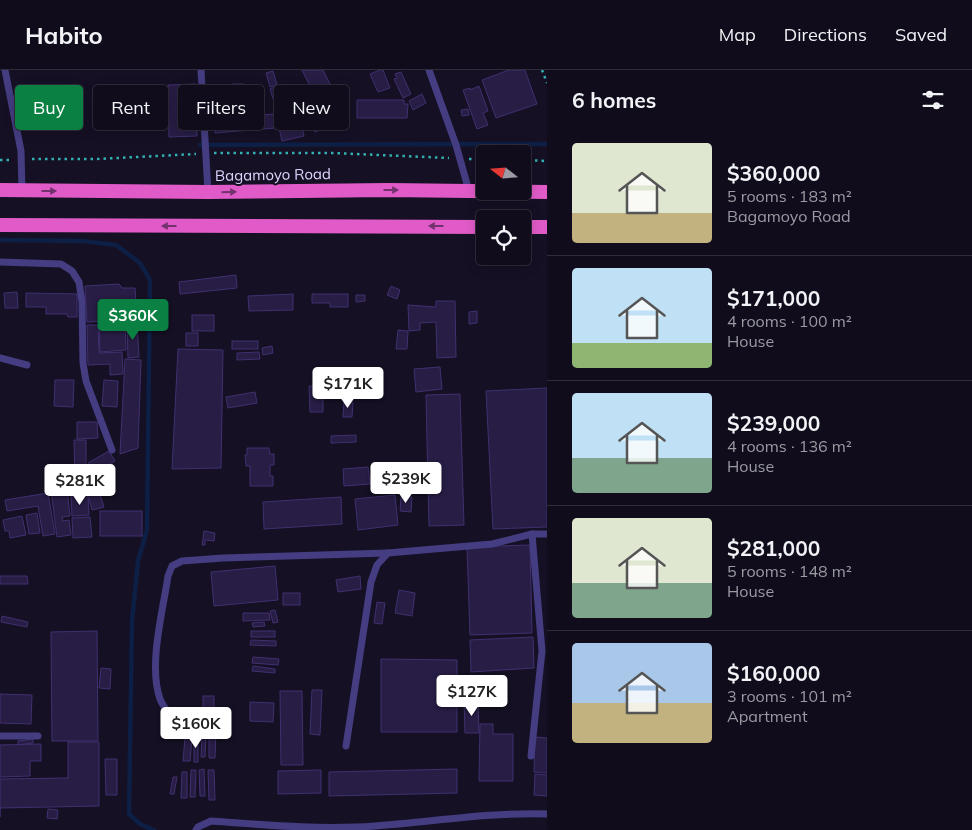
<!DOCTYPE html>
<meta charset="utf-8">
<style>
body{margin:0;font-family:Mulish,sans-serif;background:#191524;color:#f1f3f6;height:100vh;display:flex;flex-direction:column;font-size:19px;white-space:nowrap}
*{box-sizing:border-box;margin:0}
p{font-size:16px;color:#9c9ba3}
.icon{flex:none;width:28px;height:28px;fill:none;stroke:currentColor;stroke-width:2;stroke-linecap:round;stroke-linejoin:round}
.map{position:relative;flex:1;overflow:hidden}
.panel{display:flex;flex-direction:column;background:#100c1b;width:425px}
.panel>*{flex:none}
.hud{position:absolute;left:15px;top:15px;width:456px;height:45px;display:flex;gap:10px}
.needle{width:32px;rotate:287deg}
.controls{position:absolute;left:476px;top:75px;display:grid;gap:10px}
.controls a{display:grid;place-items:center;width:55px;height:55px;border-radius:5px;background:#100c1b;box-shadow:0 2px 12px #0003,0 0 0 1px #302c3a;font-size:25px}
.price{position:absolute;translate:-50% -42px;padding:0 11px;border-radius:5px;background:#fff;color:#222;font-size:16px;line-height:32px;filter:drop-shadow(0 1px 2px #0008)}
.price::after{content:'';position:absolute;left:50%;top:30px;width:15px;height:11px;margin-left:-8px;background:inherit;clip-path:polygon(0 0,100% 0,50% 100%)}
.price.selected{background:#0b8043;color:#fff}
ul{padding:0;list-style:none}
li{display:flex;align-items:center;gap:15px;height:125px;padding:0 25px}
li+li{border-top:1px solid #302c3a}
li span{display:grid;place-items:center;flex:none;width:140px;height:100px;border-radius:5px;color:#555}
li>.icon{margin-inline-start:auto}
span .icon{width:60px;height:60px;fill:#fffc;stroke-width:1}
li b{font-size:21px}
h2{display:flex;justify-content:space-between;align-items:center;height:60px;padding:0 25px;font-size:21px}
.tag{padding:0 18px;border-radius:5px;background:#100c1b;box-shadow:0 2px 12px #0003,0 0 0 1px #302c3a;font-size:18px;line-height:45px}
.tag.selected{background:#0b8043;color:#fff}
header{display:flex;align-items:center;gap:30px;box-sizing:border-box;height:70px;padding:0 25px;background:#100c1b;border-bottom:1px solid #302c3a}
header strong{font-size:24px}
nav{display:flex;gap:28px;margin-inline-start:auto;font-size:18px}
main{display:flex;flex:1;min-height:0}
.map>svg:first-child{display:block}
</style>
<header>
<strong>Habito</strong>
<nav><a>Map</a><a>Directions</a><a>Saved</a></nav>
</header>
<main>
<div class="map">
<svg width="547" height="760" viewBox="0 0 547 760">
<rect width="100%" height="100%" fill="#151024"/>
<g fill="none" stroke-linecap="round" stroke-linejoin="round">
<g stroke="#0e1f45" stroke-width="4.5">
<polyline points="200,75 547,74"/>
<polyline points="0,170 83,171 116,175 140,193 150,210 147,460 138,491 132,551 129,744 140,754 154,760"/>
</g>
</g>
<g fill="#281d45" stroke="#413070">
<polygon points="302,0 323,0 333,20 336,19 349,45 315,62 305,41 319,34"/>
<polygon points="380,0 383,0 390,18 378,22 370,4"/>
<polygon points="509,0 525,0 537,34 496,48 482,10"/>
<polygon points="273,1 277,15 270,17 266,3"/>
<polygon points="401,2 411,24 403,28 394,9 397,8 395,4"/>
<polygon points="196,14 197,66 169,67 168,15"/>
<rect x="233" y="14" width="10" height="9"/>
<polygon points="277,16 280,26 273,29 270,19"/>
<polygon points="479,16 488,41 483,43 488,55 477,59 463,20 470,18 470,20"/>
<polygon points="422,24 426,33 413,40 409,31"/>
<polygon points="357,30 404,30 404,34 408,34 407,48 357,48"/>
<rect x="211" y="32" width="11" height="10"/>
<polygon points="293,32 295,39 291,40 291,44 299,42 304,66 282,71 274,36"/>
<polygon points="468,39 469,45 462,46 461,40"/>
<polygon points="274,44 275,58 215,63 214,48"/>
<polygon points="236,205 237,218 180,224 179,212"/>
<polygon points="119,214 122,218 135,218 137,249 87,252 85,216"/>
<polygon points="391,216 400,220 397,229 387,225"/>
<polygon points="17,222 18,238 5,238 4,223"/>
<polygon points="26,223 77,224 77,247 68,247 67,244 46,244 46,237 26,237"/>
<polygon points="293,224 293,240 249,241 248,226"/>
<polygon points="312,224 348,224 348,237 330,237 330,233 312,233"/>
<polygon points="356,225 365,225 365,231 356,232"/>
<polygon points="436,231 455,231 456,287 437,288 436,252 420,253 420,260 409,261 408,235 436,237"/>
<polygon points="477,241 477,253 469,254 469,242"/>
<rect x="192" y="245" width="22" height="16"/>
<polygon points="125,252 126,280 100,282 99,254"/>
<polygon points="127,253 137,253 139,287 128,288"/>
<polygon points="87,255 98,255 99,283 122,282 123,304 110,305 110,294 88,295"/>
<polygon points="398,260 408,261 407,279 396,279"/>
<rect x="186" y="263" width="12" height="13"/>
<rect x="232" y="271" width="26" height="8"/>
<polygon points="272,276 273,283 263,285 262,278"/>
<polygon points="178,279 223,280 221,398 172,399"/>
<polygon points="259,282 260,289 237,290 237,283"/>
<polygon points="125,289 141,290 138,378 120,384"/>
<polygon points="440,297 442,319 416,322 414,299"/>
<rect x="326" y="302" width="9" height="21"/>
<polygon points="55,310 74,310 73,337 54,336"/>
<polygon points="104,310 118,311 117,337 102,336"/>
<polygon points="309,316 323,316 323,342 310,342"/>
<polygon points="547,318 547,457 493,459 486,321"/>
<polygon points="255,322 257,333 228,338 226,327"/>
<polygon points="460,324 464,455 429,456 426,325"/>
<polygon points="344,331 353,332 352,347 343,347"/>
<polygon points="77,352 97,352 98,368 77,369"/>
<polygon points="356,365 356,372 331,373 331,366"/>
<polygon points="74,370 86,370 86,404 75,409"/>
<polygon points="247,378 269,378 270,384 274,384 274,395 270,395 270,406 273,406 273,416 250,416 250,396 246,396 245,385 247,385"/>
<polygon points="109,381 115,391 104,397 113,412 103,418 88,393"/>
<polygon points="368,397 370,414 344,416 343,399"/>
<polygon points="91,404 97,415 81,424 75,412"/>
<polygon points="67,418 70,446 62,447 63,451 69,450 71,465 57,467 51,420"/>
<polygon points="99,421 104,437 92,440 88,424"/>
<polygon points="48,423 55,464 43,466 38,436 7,441 5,430"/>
<polygon points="88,425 89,445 72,446 71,426"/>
<polygon points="395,425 398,455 358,460 355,429"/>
<polygon points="341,427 342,454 264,459 263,432"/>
<polygon points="401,427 412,427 411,442 400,441"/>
<rect x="100" y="441" width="42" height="25"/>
<polygon points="37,443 40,463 29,464 26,445"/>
<polygon points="22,446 26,465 10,468 9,461 5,461 3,450"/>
<polygon points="90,447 92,467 73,468 72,448"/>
<polygon points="204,461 215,463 214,471 205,470 205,475 202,475"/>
<polygon points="530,475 532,563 470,565 467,477"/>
<polygon points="275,496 278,530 214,536 211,502"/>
<polygon points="0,506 27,506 28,514 0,514"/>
<polygon points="360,506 361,519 338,522 336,510"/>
<polygon points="399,520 415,523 412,546 395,543"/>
<rect x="283" y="523" width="17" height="12"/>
<polygon points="377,532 385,533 382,554 374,553"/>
<polygon points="275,540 278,552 273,553 270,541"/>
<polygon points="243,543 269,543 270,550 243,551"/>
<polygon points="2,546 28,552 27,557 1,552"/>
<polygon points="264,552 265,556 253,557 252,553"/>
<polygon points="97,561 98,671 52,671 51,562"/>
<rect x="251" y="561" width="24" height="6"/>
<polygon points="533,567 534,598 471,602 470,570"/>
<polygon points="251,570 276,571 276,576 250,575"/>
<polygon points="253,587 279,589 278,595 252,593"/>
<polygon points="381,589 457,590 457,662 381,662"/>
<polygon points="253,596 275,599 275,603 252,601"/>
<polygon points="101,598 111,599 110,619 99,618"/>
<polygon points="312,620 322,620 320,665 310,664"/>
<polygon points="280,621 302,621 303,695 281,695"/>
<polygon points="0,624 32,625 31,654 0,653"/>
<rect x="203" y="626" width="11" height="35"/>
<polygon points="478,631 479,663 465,663 464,632"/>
<polygon points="250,632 274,633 273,652 250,651"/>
<polygon points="480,654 493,654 493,664 513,664 513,711 479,711"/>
<polygon points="209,661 216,661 215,688 209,688"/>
<polygon points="202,665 206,665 205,687 201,687"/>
<rect x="194" y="666" width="4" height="26"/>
<polygon points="185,667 192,668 190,691 183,691"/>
<polygon points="535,667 547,668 547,703 534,702"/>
<polygon points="33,669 33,673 18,675 18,671"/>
<polygon points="68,672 99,672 99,736 0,738 0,747 0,709 68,708"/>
<polygon points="41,674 41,691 30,691 30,706 0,707 0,675"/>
<polygon points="105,689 117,689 117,725 106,725"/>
<polygon points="204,699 205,726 200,726 199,700"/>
<polygon points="457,699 457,723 329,726 329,702"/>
<polygon points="191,700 196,700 195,727 190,727"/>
<polygon points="208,700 214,700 215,730 209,730"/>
<polygon points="321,700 321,723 278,724 278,701"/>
<polygon points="182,702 187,702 187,728 181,728"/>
<polygon points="535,704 547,705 547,726 534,725"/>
<polygon points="173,707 177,707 174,724 170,724"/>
<polygon points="48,739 58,740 57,749 47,748"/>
</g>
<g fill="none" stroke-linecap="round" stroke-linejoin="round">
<g stroke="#34b0b2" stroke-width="2.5" stroke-dasharray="2.5 4" stroke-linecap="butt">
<polyline points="542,0 547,13"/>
<polyline points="214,83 332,83 449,88"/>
<polyline points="32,89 97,89 196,84"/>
<polyline points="469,89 485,89"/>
<polyline points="0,90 11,90"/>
<polyline points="522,90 547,91"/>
</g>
<g stroke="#443d81" stroke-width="7">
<polyline points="5,0 21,81 22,121"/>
<polyline points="201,0 208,122"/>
<polyline points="429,0 456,75 469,121"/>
<polyline points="0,192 61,194 72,201 79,212 82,232 83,293 86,311 112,380"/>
<polyline points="0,288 27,295"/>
<path d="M 175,651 C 170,644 163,637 160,629 C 148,595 163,541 168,506 L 172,496 L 182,491 L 223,488 L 388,483"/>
<polyline points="0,666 38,666"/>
<polyline points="346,676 371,512 377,495 388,483 492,474 532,464 547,464"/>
<polyline points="531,686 542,581 532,464"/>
<path d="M 196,760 L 198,757 L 211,751 C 266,755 321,760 375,756 C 433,752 489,742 547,744"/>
</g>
<g stroke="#e15bc8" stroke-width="14">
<polyline points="0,120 208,122 389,120 547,122"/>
<polyline points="0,155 485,157"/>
<polyline points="522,157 547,157"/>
</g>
</g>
<defs><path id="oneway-solid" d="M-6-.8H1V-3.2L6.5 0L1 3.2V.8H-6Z" transform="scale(1.25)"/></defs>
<g fill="#71326e">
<use href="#oneway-solid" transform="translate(391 120)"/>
<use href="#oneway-solid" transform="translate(49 121)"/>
<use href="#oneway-solid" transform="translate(229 122) rotate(-1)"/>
<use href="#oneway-solid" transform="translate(169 156) rotate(-180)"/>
<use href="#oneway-solid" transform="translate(436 156) rotate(-180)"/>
</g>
<g text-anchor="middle" stroke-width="4" stroke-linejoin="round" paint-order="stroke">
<g font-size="15" fill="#dcd5fd" stroke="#151024">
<text transform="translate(273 105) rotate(-1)" y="5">Bagamoyo Road</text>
</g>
</g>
</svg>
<div class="controls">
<a><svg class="needle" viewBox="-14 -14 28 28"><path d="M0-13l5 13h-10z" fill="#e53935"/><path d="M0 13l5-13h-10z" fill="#9c9ba3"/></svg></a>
<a><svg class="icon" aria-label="locate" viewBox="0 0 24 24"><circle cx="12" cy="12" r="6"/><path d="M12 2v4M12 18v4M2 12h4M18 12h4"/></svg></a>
</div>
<b class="price selected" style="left:133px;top:271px">$360K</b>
<b class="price" style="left:348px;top:339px">$171K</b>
<b class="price" style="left:406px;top:434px">$239K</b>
<b class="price" style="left:80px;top:436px">$281K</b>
<b class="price" style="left:472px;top:647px">$127K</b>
<b class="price" style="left:196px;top:679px">$160K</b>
<div class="hud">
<a class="tag selected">Buy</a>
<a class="tag">Rent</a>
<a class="tag">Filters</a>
<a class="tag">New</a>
</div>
</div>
<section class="panel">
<h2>6 homes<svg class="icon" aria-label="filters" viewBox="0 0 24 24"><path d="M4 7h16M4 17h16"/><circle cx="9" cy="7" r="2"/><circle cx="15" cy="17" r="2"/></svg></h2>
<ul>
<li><span style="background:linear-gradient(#dfe7d0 70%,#c2b280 0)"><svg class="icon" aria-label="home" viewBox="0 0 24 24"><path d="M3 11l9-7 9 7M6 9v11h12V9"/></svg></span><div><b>$360,000</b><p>5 rooms · 183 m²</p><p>Bagamoyo Road</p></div></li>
<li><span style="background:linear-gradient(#bfe0f5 75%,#8fb573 0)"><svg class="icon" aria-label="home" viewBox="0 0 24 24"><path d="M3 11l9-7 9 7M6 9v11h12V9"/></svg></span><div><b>$171,000</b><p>4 rooms · 100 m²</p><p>House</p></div></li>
<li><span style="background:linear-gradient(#bfe0f5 65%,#7fa58c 0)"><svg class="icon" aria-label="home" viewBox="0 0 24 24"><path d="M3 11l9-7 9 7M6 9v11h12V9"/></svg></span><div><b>$239,000</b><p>4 rooms · 136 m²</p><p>House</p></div></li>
<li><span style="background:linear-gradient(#dfe7d0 65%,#7fa58c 0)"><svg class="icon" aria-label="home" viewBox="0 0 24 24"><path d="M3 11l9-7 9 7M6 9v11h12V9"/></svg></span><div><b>$281,000</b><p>5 rooms · 148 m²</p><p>House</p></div></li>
<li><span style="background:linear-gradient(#a9c7e8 60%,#c2b280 0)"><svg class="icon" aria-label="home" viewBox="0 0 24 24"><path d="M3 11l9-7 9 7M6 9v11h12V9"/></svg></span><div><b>$160,000</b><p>3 rooms · 101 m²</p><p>Apartment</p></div></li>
</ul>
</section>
</main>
